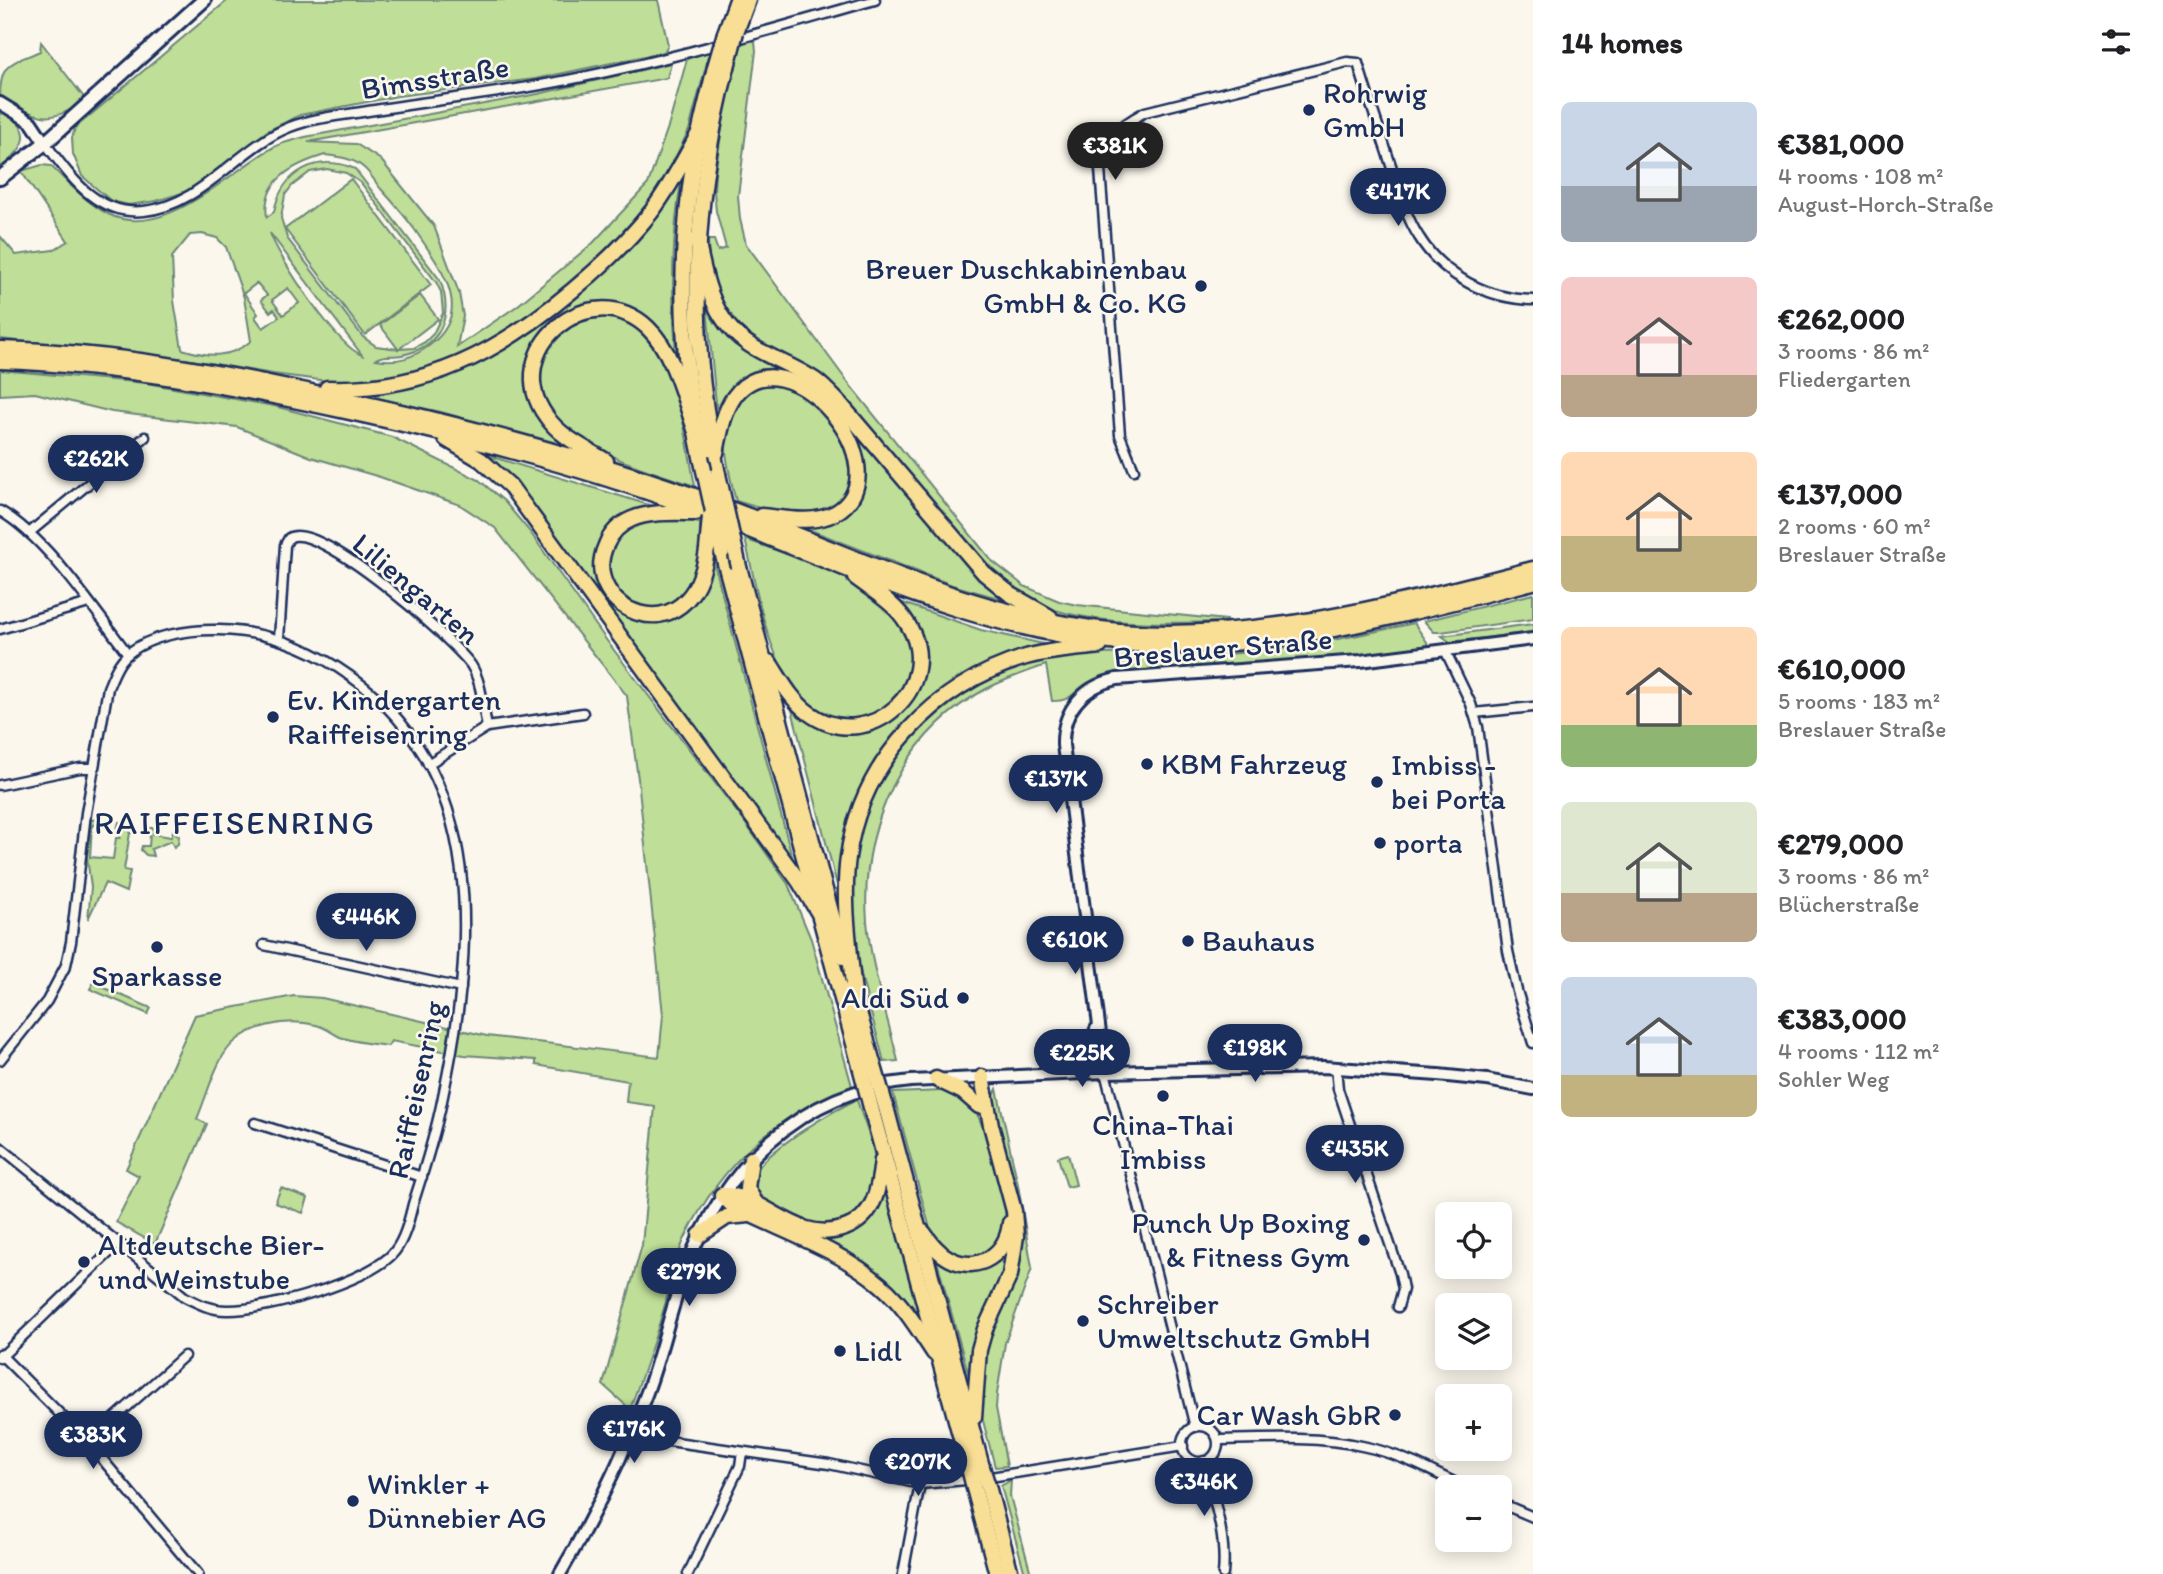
<!DOCTYPE html>
<meta charset="utf-8">
<style>
body{margin:0;font-family:Itim,sans-serif;background:#f2f2f2;color:#202124;height:100vh;display:flex;flex-direction:column;font-size:26px;white-space:nowrap}
*{box-sizing:border-box;margin:0}
p{font-size:23px;color:#757577}
.icon{flex:none;width:38px;height:38px;fill:none;stroke:currentColor;stroke-width:2;stroke-linecap:round;stroke-linejoin:round}
.map{position:relative;flex:1;overflow:hidden}
.details{display:flex;flex-direction:column;background:#fff;width:630px}
.details>*{flex:none}
.fabs{position:absolute;left:1435px;top:1202px;display:grid;gap:14px}
.fabs a{display:grid;place-items:center;width:77px;height:77px;border-radius:10px;background:#fff;box-shadow:0 4px 18px #0003;font-size:35px}
.price{position:absolute;translate:-50% -60px;padding:0 16px;border-radius:24px;background:#1b2f5e;color:#fff;font-size:23px;line-height:46px;filter:drop-shadow(0 2px 4px #0008)}
.price::after{content:'';position:absolute;left:50%;top:42px;width:21px;height:16px;margin-left:-10px;background:inherit;clip-path:polygon(0 0,100% 0,50% 100%)}
.price.current{background:#222;color:#fff}
ul{padding:0;list-style:none}
li{display:flex;align-items:center;gap:21px;height:175px;padding:0 28px}
li span{display:grid;place-items:center;flex:none;width:196px;height:140px;border-radius:10px;color:#555}
li>.icon{margin-inline-start:auto}
span .icon{width:84px;height:84px;fill:#fffc;stroke-width:1}
li b{font-size:30px}
h2{display:flex;justify-content:space-between;align-items:center;height:84px;padding:0 28px;font-size:30px}
main{display:flex;flex:1;min-height:0}
.map>svg:first-child{display:block}
</style>
<main>
<div class="map">
<svg width="1533" height="1574" viewBox="0 0 1533 1574">
<rect width="100%" height="100%" fill="#fbf7ec"/>
<filter id="ink" filterUnits="userSpaceOnUse"><feTurbulence type="fractalNoise" baseFrequency=".0143" numOctaves="2"/><feDisplacementMap in="SourceGraphic" scale="14" xChannelSelector="R" yChannelSelector="G"/><feConvolveMatrix kernelMatrix="1 2 1 2 8 2 1 2 1" color-interpolation-filters="sRGB"/></filter>
<g filter="url(#ink)">
<g fill="#bfde97" stroke="#6d867a" stroke-width="2" fill-rule="evenodd">
<polygon points="228,0 658,0 668,45 664,52 535,79 398,96 300,115 267,131 195,189 156,201 129,205 111,201 82,176 73,154 72,138 75,128"/>
<path d="M 749,38 L 755,42 L 756,51 L 738,196 L 740,219 L 746,244 L 849,384 L 991,560 L 1024,586 L 1059,601 L 1077,605 L 1226,620 L 1226,622 C 1167,623 1093,627 1038,604 C 1026,600 1015,592 1004,586 L 832,388 L 753,343 L 732,323 L 716,294 L 709,261 L 708,240 L 714,240 L 718,251 L 726,248 L 716,211 L 714,191 L 715,173 L 731,71 L 743,40 Z"/>
<path d="M 41,42 L 86,100 C 48,127 38,117 0,97 C 0,62 11,64 40,51 Z"/>
<path d="M 710,51 L 689,130 L 658,192 L 603,255 L 565,290 L 524,321 L 455,361 L 403,377 L 344,383 L 273,374 L 185,359 L 0,339 L 0,236 L 16,255 L 53,250 L 68,241 L 21,171 L 42,165 L 51,166 C 66,181 88,204 108,214 C 164,242 229,171 274,147 C 283,142 295,140 305,137 L 538,94 L 671,63 L 667,78 L 308,142 L 356,144 L 381,160 L 434,226 L 459,293 L 463,316 L 457,347 L 517,306 L 593,243 L 648,184 L 669,124 L 687,59 ZM 325,155 C 339,157 353,158 364,168 C 371,174 375,182 381,189 C 393,202 404,215 415,230 C 439,266 476,310 430,345 C 413,358 397,363 376,359 C 383,354 393,357 402,355 C 441,347 454,316 440,280 L 355,169 C 318,152 281,172 274,212 L 267,217 C 261,180 295,164 325,155 ZM 327,169 L 346,173 L 361,183 L 436,282 L 441,292 L 443,313 L 433,334 L 425,342 L 414,348 L 399,349 L 438,319 L 420,295 L 380,325 L 398,349 L 376,346 L 363,337 L 287,238 L 281,218 L 285,195 L 292,186 L 310,172 ZM 270,233 L 362,355 C 338,347 279,259 270,233 ZM 202,234 L 217,238 L 226,247 L 244,298 L 251,341 C 229,359 208,357 182,349 L 174,301 L 172,257 L 190,235 ZM 257,283 L 267,295 L 261,300 L 270,312 L 274,309 L 279,317 L 263,328 L 255,317 L 258,314 L 244,293 ZM 288,288 L 299,303 L 283,315 L 272,300 Z"/>
<path d="M 0,108 C 36,130 28,146 0,168 Z"/>
<path d="M 682,176 C 671,238 671,301 677,363 L 662,338 L 594,304 C 575,307 551,317 542,335 C 535,348 533,374 530,389 L 583,452 L 441,412 L 354,394 L 375,392 L 543,321 Z"/>
<polygon points="351,179 431,285 365,335 285,229"/>
<polygon points="706,297 717,314 815,383 1016,603 952,585 800,526 822,522 863,472 807,385 797,378 775,372 717,414"/>
<path d="M 614,315 C 621,318 632,321 639,325 C 678,355 686,441 695,486 C 638,466 508,435 546,349 C 559,322 586,316 614,315 Z"/>
<path d="M 0,370 L 146,383 L 274,406 L 392,437 L 479,480 L 504,501 L 530,532 L 607,641 L 743,820 L 788,884 L 811,939 L 852,1086 C 775,1117 723,1161 686,1236 C 675,1257 671,1285 664,1308 C 654,1342 642,1376 630,1409 L 603,1385 L 642,1245 L 655,1106 L 626,1102 L 628,1081 L 536,1065 L 536,1060 L 464,1055 L 391,1041 L 388,1046 C 372,1044 355,1042 340,1037 C 332,1033 325,1027 316,1025 C 287,1018 246,1025 227,1050 C 214,1067 206,1098 197,1119 L 207,1124 L 155,1244 L 116,1222 L 139,1176 L 126,1169 L 195,1015 L 294,996 L 322,998 L 487,1036 L 659,1057 L 663,1015 L 638,779 L 627,696 L 495,528 L 460,505 L 380,477 L 311,457 L 237,427 L 112,412 L 35,393 L 0,395 Z"/>
<path d="M 758,384 L 790,385 L 820,407 L 853,456 L 851,487 L 834,508 L 809,515 L 766,510 L 736,501 C 728,470 717,431 737,402 C 742,395 752,389 758,384 Z"/>
<path d="M 483,454 L 659,508 L 641,511 L 597,558 L 620,610 C 634,610 668,614 681,611 C 702,606 708,574 712,556 L 794,864 L 603,604 Z"/>
<path d="M 670,519 L 700,523 C 700,547 700,576 684,595 C 664,618 625,609 611,584 C 607,576 608,567 609,558 C 614,523 641,522 670,519 Z"/>
<path d="M 745,539 C 789,556 850,572 885,604 C 892,612 907,628 910,638 C 926,693 866,742 816,713 C 811,710 806,702 802,698 C 765,655 758,593 745,539 Z"/>
<polygon points="1533,594 1533,619 1441,632 1434,632 1424,621"/>
<path d="M 900,602 L 981,630 L 1052,646 L 1003,658 L 973,673 L 882,754 L 839,893 L 791,706 C 805,716 820,730 837,733 C 889,744 930,692 923,644 C 920,628 908,615 900,602 Z"/>
<path d="M 1414,623 L 1429,645 C 1362,658 1294,664 1226,668 C 1190,670 1153,668 1118,673 C 1107,675 1097,677 1087,683 C 1071,693 1073,701 1052,701 L 1046,665 C 1026,672 1005,679 986,689 C 902,734 860,828 867,921 C 871,968 887,1015 898,1061 L 884,1062 C 871,1008 850,952 851,896 C 851,799 911,708 1001,673 C 1011,669 1021,664 1031,661 C 1095,647 1161,658 1226,654 C 1289,650 1352,637 1414,623 Z"/>
<polygon points="1533,624 1533,632 1450,642 1442,636"/>
<polygon points="97,819 96,825 92,825 90,857 113,859 116,838 120,838 121,830 117,829 119,822 131,825 136,833 130,833 124,870 130,871 126,892 105,883 88,919 91,887 87,857 91,820"/>
<polygon points="148,828 154,828 153,834 171,837 173,831 179,836 178,844 174,847 171,841 151,849 153,856 146,855 141,850 142,846 149,846 150,834 143,833"/>
<polygon points="93,983 151,1008 148,1014 90,989"/>
<polygon points="997,1089 1018,1185 1032,1268 1005,1343 997,1394 996,1408 1007,1466 995,1467 981,1413 984,1348 1017,1269 992,1100"/>
<path d="M 943,1091 C 957,1094 964,1097 974,1109 C 984,1122 1008,1208 1006,1224 C 1004,1238 995,1246 986,1256 L 960,1259 L 935,1241 L 929,1225 L 893,1093 Z"/>
<path d="M 857,1100 C 863,1121 876,1147 875,1168 C 873,1203 857,1227 819,1226 C 802,1226 766,1203 752,1193 C 752,1188 752,1181 753,1177 C 761,1153 834,1109 857,1100 Z"/>
<polygon points="1068,1154 1076,1185 1067,1187 1058,1157"/>
<polygon points="281,1188 308,1198 303,1213 275,1203"/>
<polygon points="884,1188 886,1188 926,1333 917,1323 819,1243 820,1236 841,1234"/>
<polygon points="1013,1241 972,1387 935,1254 958,1268"/>
<polygon points="1011,1480 1010,1496 1031,1574 1025,1574 1001,1486"/>
</g>
<g fill="none" stroke-linecap="round" stroke-linejoin="round">
<defs>
<g id="minor">
<path d="M 45,143 C 71,177 96,216 144,211 C 203,205 238,147 290,127 C 313,118 338,116 362,112 C 420,102 478,96 535,86 C 651,66 762,32 875,0"/>
<path d="M 1134,470 L 1120,435 L 1100,169 C 1106,137 1117,127 1145,112 L 1347,62 L 1358,63 C 1367,95 1378,125 1388,156 C 1397,183 1404,214 1419,237 C 1443,276 1488,299 1533,300"/>
<path d="M 0,511 C 46,537 95,611 128,654"/>
<polyline points="29,533 145,437"/>
<polyline points="0,629 89,603"/>
<path d="M 279,639 L 285,545 L 289,538 C 318,519 452,639 471,665 C 482,682 483,708 487,727"/>
<polyline points="1445,650 1471,704 1478,727 1508,951 1517,991 1533,1043"/>
<polyline points="1474,713 1533,707"/>
<polyline points="428,764 487,727 583,713"/>
<polyline points="0,785 80,768 93,768"/>
<polyline points="264,945 461,988"/>
<path d="M 0,1060 L 47,1001 L 66,965 L 71,942 L 86,813 L 108,688 C 113,676 118,662 128,654 C 150,635 191,629 219,630 C 268,631 311,648 350,676 C 491,775 474,953 442,1101 C 435,1136 424,1170 413,1204 C 409,1220 405,1238 395,1251 C 372,1281 265,1311 227,1310 C 211,1310 199,1304 185,1297 L 0,1147"/>
<polyline points="1336,1067 1338,1089 1400,1274 1403,1289 1398,1307"/>
<polyline points="1105,1072 1195,1427"/>
<polyline points="255,1123 422,1177"/>
<polyline points="0,1354 88,1442 198,1574"/>
<polyline points="0,1358 118,1244"/>
<circle cx="1200" cy="1444" r="18"/>
<polyline points="631,1431 662,1440 829,1464 920,1484 978,1479 1183,1446"/>
<path d="M 1218,1440 C 1265,1439 1315,1436 1362,1446 C 1398,1453 1434,1472 1466,1488"/>
<polyline points="88,1442 184,1356"/>
<path d="M 1204,1461 C 1213,1498 1227,1536 1223,1574"/>
<polyline points="1500,1503 1533,1517"/>
<polyline points="688,1574 740,1466 742,1452"/>
<polyline points="903,1574 920,1484"/>
</g>
<g id="tertiary">
<polyline points="0,103 31,122 45,143"/>
<path d="M 1105,1072 L 1063,745 C 1062,710 1084,686 1117,679 L 1360,661 L 1533,639"/>
<path d="M 1058,1074 C 1077,1062 1091,1051 1096,1029"/>
<path d="M 560,1574 C 594,1516 624,1455 647,1392 C 662,1352 670,1310 685,1271 C 722,1169 799,1091 911,1081 L 1105,1072 L 1323,1067 L 1438,1075 L 1487,1080 L 1533,1089"/>
</g>
<polyline id="secondary" points="0,178 45,143 204,0"/>
<g id="trunk">
<polyline points="736,32 748,0"/>
<polyline points="725,33 737,0"/>
<path d="M 697,240 C 703,266 707,294 722,317 C 743,352 783,358 815,380 C 825,387 833,397 842,406 L 984,573 L 1010,594 L 1050,617"/>
<path d="M 0,349 C 111,352 221,372 330,396 C 452,422 572,453 689,494 C 832,543 966,618 1119,631 C 1260,642 1397,604 1533,569"/>
<path d="M 0,361 C 117,365 231,386 345,411 C 459,436 572,464 682,504 C 826,557 964,629 1119,643 C 1260,656 1398,616 1533,582"/>
<path d="M 327,388 C 427,391 499,352 573,290 C 602,266 629,240 652,211 C 670,187 684,160 699,133"/>
<polyline points="446,439 481,460 510,486 799,881 818,912"/>
<path d="M 716,453 C 720,434 723,413 734,397 C 786,325 908,471 835,513 C 813,525 784,518 761,516"/>
<path d="M 701,457 C 680,359 678,258 694,160 C 699,129 708,98 715,67"/>
<path d="M 606,461 C 585,448 560,437 546,416 C 499,351 589,273 648,328 C 674,353 683,396 695,429"/>
<path d="M 718,474 C 687,338 692,202 727,67"/>
<path d="M 696,513 C 676,513 652,511 632,519 C 620,524 611,533 606,545 C 577,610 692,661 707,550"/>
<polyline points="722,552 860,1066"/>
<polyline points="739,567 843,957"/>
<path d="M 769,662 C 781,680 791,700 809,713 C 869,757 947,685 907,623 C 895,603 873,591 855,577"/>
<polyline points="852,987 873,1063"/>
<path d="M 854,995 C 850,949 842,902 848,857 C 861,761 935,684 1026,657 C 1050,650 1075,649 1100,646"/>
<polyline points="936,1079 963,1092 979,1106"/>
<polyline points="887,1111 982,1467"/>
<polyline points="873,1115 969,1468"/>
<polyline points="751,1159 747,1188 756,1204"/>
<path d="M 722,1195 L 733,1206 C 782,1231 839,1249 881,1285 C 903,1304 918,1329 934,1353"/>
<path d="M 722,1195 C 764,1193 796,1246 845,1228 C 875,1217 879,1188 882,1160"/>
<path d="M 923,1232 C 931,1243 938,1253 950,1259 C 979,1274 1007,1253 1010,1223"/>
<polyline points="700,1235 727,1217 749,1215"/>
<polyline points="974,1417 979,1350 985,1329 1010,1275 1016,1236 1014,1211 991,1125 982,1077"/>
<polyline points="988,1486 1011,1574"/>
<polyline points="974,1488 997,1574"/>
</g>
</defs>
<use href="#minor" stroke="#1b2f5e" stroke-width="13"/>
<use href="#tertiary" stroke="#1b2f5e" stroke-width="16"/>
<use href="#secondary" stroke="#1b2f5e" stroke-width="18"/>
<use href="#trunk" stroke="#1b2f5e" stroke-width="19"/>
<use href="#minor" stroke="#fbf7ec" stroke-width="8"/>
<use href="#tertiary" stroke="#fbf7ec" stroke-width="10"/>
<use href="#secondary" stroke="#fbf7ec" stroke-width="12"/>
<use href="#trunk" stroke="#f9df96" stroke-width="14"/>
<defs>
<g id="trunk-bridge">
<polyline points="715,67 725,33"/>
<polyline points="727,67 736,32"/>
<polyline points="701,457 722,552"/>
<polyline points="718,474 739,567"/>
<polyline points="707,550 710,517"/>
<polyline points="873,1063 887,1111"/>
<polyline points="860,1066 873,1115"/>
<polyline points="982,1467 988,1486"/>
<polyline points="969,1468 974,1488"/>
</g>
</defs>
<use href="#trunk-bridge" stroke="#1b2f5e" stroke-width="19" stroke-linecap="butt"/>
<use href="#trunk-bridge" stroke="#f9df96" stroke-width="14"/>
</g>
</g>
<g fill="#1b2f5e" stroke="#fbf7ec" stroke-width="2.5">
<circle cx="1309" cy="110" r="7"/>
<circle cx="1201" cy="286" r="7"/>
<circle cx="273" cy="717" r="7"/>
<circle cx="1147" cy="764" r="7"/>
<circle cx="1377" cy="782" r="7"/>
<circle cx="1380" cy="843" r="7"/>
<circle cx="1188" cy="941" r="7"/>
<circle cx="157" cy="947" r="7"/>
<circle cx="963" cy="998" r="7"/>
<circle cx="1163" cy="1096" r="7"/>
<circle cx="1364" cy="1240" r="7"/>
<circle cx="84" cy="1262" r="7"/>
<circle cx="1083" cy="1321" r="7"/>
<circle cx="840" cy="1351" r="7"/>
<circle cx="1395" cy="1415" r="7"/>
<circle cx="353" cy="1501" r="7"/>
</g>
<g text-anchor="middle" stroke-width="5" stroke-linejoin="round" paint-order="stroke">
<g font-size="30" fill="#1b2f5e" stroke="#fbf7ec">
<text transform="translate(435 78) rotate(-9)" y="10">Bimsstraße</text>
<text transform="translate(416 589) rotate(40)" y="10">Liliengarten</text>
<text transform="translate(1223 648) rotate(-5)" y="10">Breslauer Straße</text>
<text transform="translate(416 1090) rotate(-78)" y="10">Raiffeisenring</text>
</g>
<g font-size="30" fill="#1b2f5e" stroke="#fbf7ec" text-anchor="start">
<text x="1323" y="103">Rohrwig<tspan x="1323" dy="34">GmbH</tspan></text>
<text x="1187" y="279" text-anchor="end">Breuer Duschkabinenbau<tspan x="1187" dy="34">GmbH &amp; Co. KG</tspan></text>
<text x="287" y="710">Ev. Kindergarten<tspan x="287" dy="34">Raiffeisenring</tspan></text>
<text x="1161" y="774">KBM Fahrzeug</text>
<text x="1391" y="775">Imbiss -<tspan x="1391" dy="34">bei Porta</tspan></text>
<text x="1394" y="853">porta</text>
<text x="1202" y="951">Bauhaus</text>
<text x="157" y="986" text-anchor="middle">Sparkasse</text>
<text x="949" y="1008" text-anchor="end">Aldi Süd</text>
<text x="1163" y="1135" text-anchor="middle">China-Thai<tspan x="1163" dy="34">Imbiss</tspan></text>
<text x="1350" y="1233" text-anchor="end">Punch Up Boxing<tspan x="1350" dy="34">&amp; Fitness Gym</tspan></text>
<text x="98" y="1255">Altdeutsche Bier-<tspan x="98" dy="34">und Weinstube</tspan></text>
<text x="1097" y="1314">Schreiber<tspan x="1097" dy="34">Umweltschutz GmbH</tspan></text>
<text x="854" y="1361">Lidl</text>
<text x="1381" y="1425" text-anchor="end">Car Wash GbR</text>
<text x="367" y="1494">Winkler +<tspan x="367" dy="34">Dünnebier AG</tspan></text>
</g>
<g font-size="33" letter-spacing="2" fill="#1b2f5e" stroke="#fbf7ec">
<text x="235" y="834">RAIFFEISENRING</text>
</g>
</g>
</svg>
<div class="fabs">
<a><svg class="icon" aria-label="locate" viewBox="0 0 24 24"><circle cx="12" cy="12" r="6"/><path d="M12 2v4M12 18v4M2 12h4M18 12h4"/></svg></a>
<a><svg class="icon" aria-label="layers" viewBox="0 0 24 24"><path d="M12 4l9 5-9 5-9-5zM3 14l9 5 9-5"/></svg></a>
<a>+</a>
<a>−</a>
</div>
<b class="price current" style="left:1115px;top:182px">€381K</b>
<b class="price" style="left:1398px;top:228px">€417K</b>
<b class="price" style="left:96px;top:495px">€262K</b>
<b class="price" style="left:1056px;top:815px">€137K</b>
<b class="price" style="left:366px;top:953px">€446K</b>
<b class="price" style="left:1075px;top:976px">€610K</b>
<b class="price" style="left:1255px;top:1084px">€198K</b>
<b class="price" style="left:1082px;top:1089px">€225K</b>
<b class="price" style="left:1355px;top:1185px">€435K</b>
<b class="price" style="left:689px;top:1308px">€279K</b>
<b class="price" style="left:634px;top:1465px">€176K</b>
<b class="price" style="left:93px;top:1471px">€383K</b>
<b class="price" style="left:918px;top:1498px">€207K</b>
<b class="price" style="left:1204px;top:1518px">€346K</b>
</div>
<section class="details">
<h2>14 homes<svg class="icon" aria-label="filters" viewBox="0 0 24 24"><path d="M4 7h16M4 17h16"/><circle cx="9" cy="7" r="2"/><circle cx="15" cy="17" r="2"/></svg></h2>
<ul>
<li><span style="background:linear-gradient(#c9d6e8 60%,#9aa5b1 0)"><svg class="icon" aria-label="home" viewBox="0 0 24 24"><path d="M3 11l9-7 9 7M6 9v11h12V9"/></svg></span><div><b>€381,000</b><p>4 rooms · 108 m²</p><p>August-Horch-Straße</p></div></li>
<li><span style="background:linear-gradient(#f6c9c9 70%,#b9a48a 0)"><svg class="icon" aria-label="home" viewBox="0 0 24 24"><path d="M3 11l9-7 9 7M6 9v11h12V9"/></svg></span><div><b>€262,000</b><p>3 rooms · 86 m²</p><p>Fliedergarten</p></div></li>
<li><span style="background:linear-gradient(#ffd9b3 60%,#c2b280 0)"><svg class="icon" aria-label="home" viewBox="0 0 24 24"><path d="M3 11l9-7 9 7M6 9v11h12V9"/></svg></span><div><b>€137,000</b><p>2 rooms · 60 m²</p><p>Breslauer Straße</p></div></li>
<li><span style="background:linear-gradient(#ffd9b3 70%,#8fb573 0)"><svg class="icon" aria-label="home" viewBox="0 0 24 24"><path d="M3 11l9-7 9 7M6 9v11h12V9"/></svg></span><div><b>€610,000</b><p>5 rooms · 183 m²</p><p>Breslauer Straße</p></div></li>
<li><span style="background:linear-gradient(#dfe7d0 65%,#b9a48a 0)"><svg class="icon" aria-label="home" viewBox="0 0 24 24"><path d="M3 11l9-7 9 7M6 9v11h12V9"/></svg></span><div><b>€279,000</b><p>3 rooms · 86 m²</p><p>Blücherstraße</p></div></li>
<li><span style="background:linear-gradient(#c9d6e8 70%,#c2b280 0)"><svg class="icon" aria-label="home" viewBox="0 0 24 24"><path d="M3 11l9-7 9 7M6 9v11h12V9"/></svg></span><div><b>€383,000</b><p>4 rooms · 112 m²</p><p>Sohler Weg</p></div></li>
</ul>
</section>
</main>
